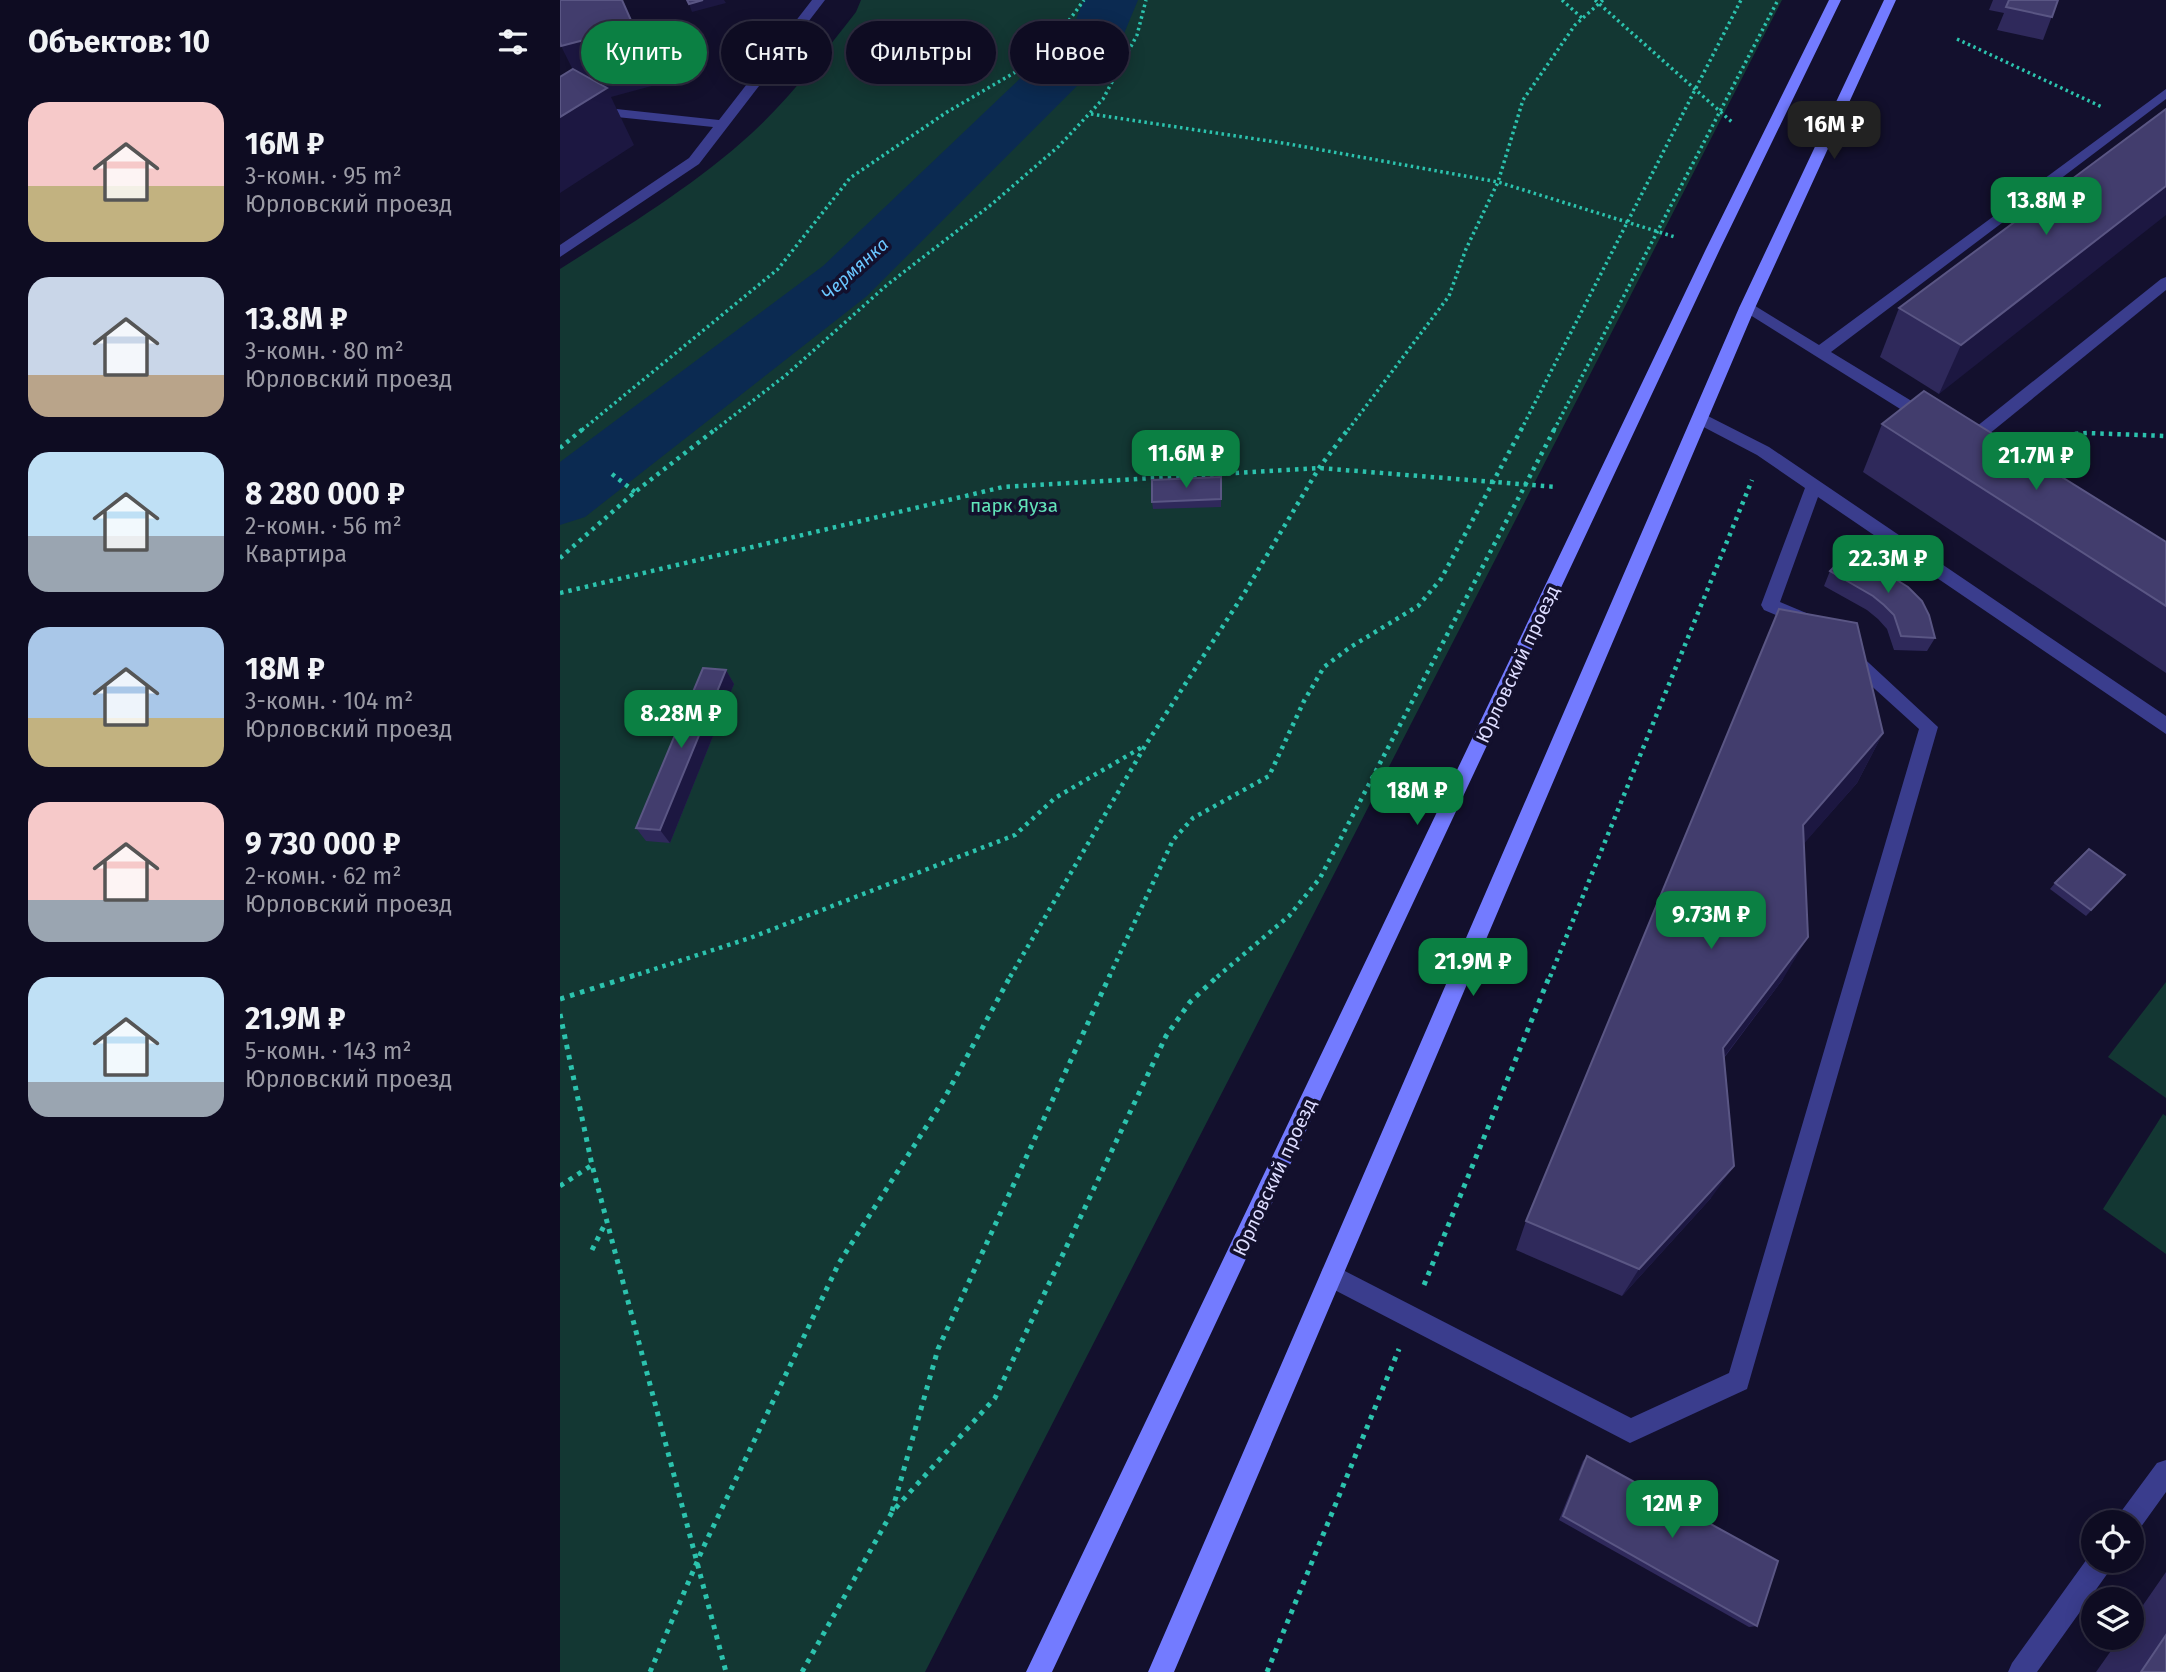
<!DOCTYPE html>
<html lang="ru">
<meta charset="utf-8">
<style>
body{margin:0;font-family:"Fira Sans",sans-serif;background:#17152a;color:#f1f3f6;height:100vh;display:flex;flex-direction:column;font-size:26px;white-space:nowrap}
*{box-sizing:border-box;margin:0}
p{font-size:23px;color:#9b9ba5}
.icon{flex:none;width:38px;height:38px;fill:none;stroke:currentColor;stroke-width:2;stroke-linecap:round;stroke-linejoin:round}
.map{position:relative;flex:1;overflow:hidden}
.drawer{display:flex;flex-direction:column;background:#0e0c22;width:560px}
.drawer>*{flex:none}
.guide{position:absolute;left:21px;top:21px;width:665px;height:63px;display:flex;gap:14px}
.fabs{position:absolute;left:1521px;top:1510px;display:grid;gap:14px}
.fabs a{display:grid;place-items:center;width:63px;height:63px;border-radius:50%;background:#0e0c22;box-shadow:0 4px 18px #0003,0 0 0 2px #2e2c40;font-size:35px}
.price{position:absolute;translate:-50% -60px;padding:0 16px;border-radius:14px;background:#0b8043;color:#fff;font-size:23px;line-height:46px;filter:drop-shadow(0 2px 4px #0008)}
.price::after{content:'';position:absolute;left:50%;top:42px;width:21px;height:16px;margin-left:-10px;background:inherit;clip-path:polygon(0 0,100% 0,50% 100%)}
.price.selected{background:#222;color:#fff}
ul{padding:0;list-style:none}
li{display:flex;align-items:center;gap:21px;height:175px;padding:0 28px}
li span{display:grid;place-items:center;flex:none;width:196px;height:140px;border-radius:21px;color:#555}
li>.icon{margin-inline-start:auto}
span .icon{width:84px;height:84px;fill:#fffc;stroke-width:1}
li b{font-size:30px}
h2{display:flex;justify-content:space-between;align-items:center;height:84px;padding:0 28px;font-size:30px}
.tag{padding:0 24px;border-radius:32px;background:#0e0c22;box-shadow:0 4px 18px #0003,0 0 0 2px #2e2c40;font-size:24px;line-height:63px}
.tag.selected{background:#0b8043;color:#fff}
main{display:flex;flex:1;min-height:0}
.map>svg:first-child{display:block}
</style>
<main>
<section class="drawer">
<h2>Объектов: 10<svg class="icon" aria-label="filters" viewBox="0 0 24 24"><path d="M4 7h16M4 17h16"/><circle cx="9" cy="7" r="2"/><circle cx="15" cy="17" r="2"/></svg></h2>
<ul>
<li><span style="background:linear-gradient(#f6c9c9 60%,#c2b280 0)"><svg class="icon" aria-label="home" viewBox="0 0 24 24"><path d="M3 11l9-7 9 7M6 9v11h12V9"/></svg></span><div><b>16M ₽</b><p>3-комн. · 95 m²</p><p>Юрловский проезд</p></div></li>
<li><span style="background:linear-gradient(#c9d6e8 70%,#b9a48a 0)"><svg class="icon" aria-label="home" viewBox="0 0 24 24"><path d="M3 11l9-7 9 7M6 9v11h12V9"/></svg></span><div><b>13.8M ₽</b><p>3-комн. · 80 m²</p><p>Юрловский проезд</p></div></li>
<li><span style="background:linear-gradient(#bfe0f5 60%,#9aa5b1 0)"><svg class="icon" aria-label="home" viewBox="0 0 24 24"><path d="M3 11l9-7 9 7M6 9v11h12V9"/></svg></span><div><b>8 280 000 ₽</b><p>2-комн. · 56 m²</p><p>Квартира</p></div></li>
<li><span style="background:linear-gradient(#a9c7e8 65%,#c2b280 0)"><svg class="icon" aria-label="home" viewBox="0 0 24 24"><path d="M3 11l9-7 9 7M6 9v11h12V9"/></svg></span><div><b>18M ₽</b><p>3-комн. · 104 m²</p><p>Юрловский проезд</p></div></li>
<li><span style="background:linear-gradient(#f6c9c9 70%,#9aa5b1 0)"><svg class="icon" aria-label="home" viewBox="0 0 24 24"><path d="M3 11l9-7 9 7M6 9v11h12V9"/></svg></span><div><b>9 730 000 ₽</b><p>2-комн. · 62 m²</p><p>Юрловский проезд</p></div></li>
<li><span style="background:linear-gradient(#bfe0f5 75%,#9aa5b1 0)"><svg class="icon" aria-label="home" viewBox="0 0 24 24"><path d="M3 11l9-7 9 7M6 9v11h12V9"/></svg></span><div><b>21.9M ₽</b><p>5-комн. · 143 m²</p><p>Юрловский проезд</p></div></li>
</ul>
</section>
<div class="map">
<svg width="1606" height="1672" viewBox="0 0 1606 1672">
<rect width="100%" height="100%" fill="#13102d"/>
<g fill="#133733">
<path d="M 301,0 L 1222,0 L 365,1672 L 0,1672 L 0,269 C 66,227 134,186 192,133 C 231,97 263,54 296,12 Z"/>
<polygon points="1606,982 1606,1098 1548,1057"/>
<polygon points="1603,1114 1606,1116 1606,1254 1543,1209"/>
</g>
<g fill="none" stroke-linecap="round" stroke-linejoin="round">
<polygon fill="#0b2a51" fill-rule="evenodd" points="524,0 578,0 563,36 555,48 307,296 25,517 0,525 0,462 263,266 512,29"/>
<g stroke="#2cc3ae" stroke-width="3.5" stroke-dasharray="2.5 3.5" stroke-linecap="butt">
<polyline points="1002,0 1022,18"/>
<polyline points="1035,0 1173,123"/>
<polyline points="1397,39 1542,107"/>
<polyline points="531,114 729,144 938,182 1115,237"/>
<polyline points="22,430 218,269 290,178 387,112 483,56 524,0"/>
<polyline points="155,430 226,375 327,285 432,204 499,146 543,99 577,35 586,0"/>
<polyline points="788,430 889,296 906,249 938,182 963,100 1015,25 1043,0"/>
<polyline points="961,430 1181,0"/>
<polyline points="994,430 1218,0"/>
</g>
<g stroke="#2cc3ae" stroke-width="4.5" stroke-dasharray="3.5 5" stroke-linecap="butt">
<polyline points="1464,438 1527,433 1606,436"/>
<polyline points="0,448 24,428"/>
<polyline points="52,474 75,492"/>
<polyline points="0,558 75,492 157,428"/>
<polyline points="0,593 443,487 759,468 997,487"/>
<polyline points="70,977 190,938 455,835 495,798 584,746"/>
<polyline points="450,977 585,746 685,592 759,468 789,428"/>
<polyline points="549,977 613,840 633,818 709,776 744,701 764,667 789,648 858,606 881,579 962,428"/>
<polyline points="657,977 729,916 760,878 995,428"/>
<polyline points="990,977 1192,480"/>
</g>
<g stroke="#2cc3ae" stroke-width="5" stroke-dasharray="4.5 6" stroke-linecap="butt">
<polyline points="0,999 75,975"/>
<polyline points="0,1014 32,1165 166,1672"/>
<polyline points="0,1186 32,1165"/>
<polyline points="32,1250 46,1222"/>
<polyline points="864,1285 990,975"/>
<polyline points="332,1511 378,1349 550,975"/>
<polyline points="90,1672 143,1548 279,1263 384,1099 451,975"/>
<polyline points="242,1672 332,1512 435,1398 606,1036 630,1002 659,975"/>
<polyline points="707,1672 839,1349"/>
</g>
<g fill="#3a3d8d" fill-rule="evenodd">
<polygon points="252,0 265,0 139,164 0,257 0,245 129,158 153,127 47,116 0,127 0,119 47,108 159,120"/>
<polygon points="1606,89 1606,99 1271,352 1373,414 1375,418 1373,422 1361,422 1179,308 1182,304 1192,304 1259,345"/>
<polygon points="1606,277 1606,290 1413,447 1401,447 1399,443 1401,439 1601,279"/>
<polygon points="1140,412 1209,447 1606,716 1606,734 1258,497 1220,602 1251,615 1254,620 1251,625 1245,627 1204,610 1201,605 1245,488 1197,455 1134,422 1132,418 1134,414"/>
<polygon points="1290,649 1296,651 1378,727 1187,1389 1070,1443 763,1284 760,1276 763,1268 771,1265 779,1268 1071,1418 1169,1373 1359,729 1284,661 1281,656 1284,651"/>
<polygon points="1606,1460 1606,1492 1578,1531 1572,1533 1572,1522 1557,1522 1560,1513 1597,1463"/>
<polygon points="1532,1552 1533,1561 1554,1561 1550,1570 1477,1672 1448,1672 1452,1663"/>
</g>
<g fill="#737bff" fill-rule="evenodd">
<polygon points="1269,0 1281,0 1160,249 492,1672 466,1672 1146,249"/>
<polygon points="1324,0 1336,0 1195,308 614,1672 588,1672 1179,308"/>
</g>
</g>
<g fill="#2f295b">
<polygon points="1433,0 1498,0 1483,40 1437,30 1444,13 1429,10"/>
<polygon points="1606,109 1379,394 1320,357 1339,308"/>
<polygon points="1322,424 1606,542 1606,673 1303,472"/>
<polygon points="661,477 661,507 593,509 592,502"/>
<polygon points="1290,551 1375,638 1367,651 1334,650 1327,629 1318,619 1307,610 1264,586 1270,571"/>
<polygon points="166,670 174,684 110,843 86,841 76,828"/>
<polygon points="1323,733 1297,783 1243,844 1223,979 1164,1058 1151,1198 1062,1296 956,1250 966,1221"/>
<polygon points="1565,875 1526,916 1490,889 1495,883"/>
<polygon points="1027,1456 1197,1626 1189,1627 999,1520 1023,1461"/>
<polygon points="1606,1572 1606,1672 1536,1672 1560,1638 1572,1638 1572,1621"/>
</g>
<g fill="#1c1741">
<polygon points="143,0 164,0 166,3 132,12 129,4"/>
<polygon points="74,27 99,84 51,97 74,145 0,193 0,117 28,100 1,46"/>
<polygon points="1606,186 1606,215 1379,394 1401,345"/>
<polygon points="166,670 174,684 110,843 100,830"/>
<polygon points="1323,733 1297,783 1219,872 1243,825"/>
<polygon points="1248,937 1223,979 1142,1086 1163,1048"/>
<polygon points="1174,1166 1151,1198 1062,1296 1079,1269"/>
</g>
<g fill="#423d6d" stroke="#5a5684" stroke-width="2">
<polygon points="0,0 62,0 74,27 1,46 0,42"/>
<polygon points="127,0 143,0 129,4"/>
<polygon points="1449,0 1498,0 1492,17 1446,7"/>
<polygon points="13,69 47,88 0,117 0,77"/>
<polygon points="1606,109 1606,186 1401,345 1339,308"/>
<polygon points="1364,391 1606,542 1606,606 1322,424"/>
<polygon points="661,477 661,499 592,502 592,480"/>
<polygon points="1290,551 1348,587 1362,601 1369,615 1375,638 1341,636 1334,615 1324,605 1313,596 1270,571"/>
<polygon points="1219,609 1297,623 1323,733 1243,825 1248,937 1163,1048 1174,1166 1079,1269 966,1221"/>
<polygon points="143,668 166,670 100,830 76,828"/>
<polygon points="1529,849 1565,875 1531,910 1495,883"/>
<polygon points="1027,1456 1218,1561 1197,1626 1003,1516"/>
<polygon points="1606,1635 1606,1672 1581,1672"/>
</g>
<g text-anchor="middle" stroke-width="7" stroke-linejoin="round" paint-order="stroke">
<g font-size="18" font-style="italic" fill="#6ac6ff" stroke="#13102d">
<text transform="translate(295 269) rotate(-42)" y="6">Чермянка</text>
</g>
<g font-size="19" fill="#62e5ba" stroke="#13102d">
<text x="454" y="512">парк Яуза</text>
</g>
<g font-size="19" fill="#dddcff" stroke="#13102d">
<text transform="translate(957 664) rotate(-65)" y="7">Юрловский проезд</text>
<text transform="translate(714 1177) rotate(-65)" y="7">Юрловский проезд</text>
</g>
</g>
</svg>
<div class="fabs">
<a><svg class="icon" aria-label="locate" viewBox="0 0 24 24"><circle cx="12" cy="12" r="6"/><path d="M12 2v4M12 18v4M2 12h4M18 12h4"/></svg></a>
<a><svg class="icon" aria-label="layers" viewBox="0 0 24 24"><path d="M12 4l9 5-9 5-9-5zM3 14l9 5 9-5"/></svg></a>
</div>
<b class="price selected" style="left:1274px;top:161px">16M ₽</b>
<b class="price" style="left:1486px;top:237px">13.8M ₽</b>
<b class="price" style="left:626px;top:490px">11.6M ₽</b>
<b class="price" style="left:1476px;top:492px">21.7M ₽</b>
<b class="price" style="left:1328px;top:595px">22.3M ₽</b>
<b class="price" style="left:121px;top:750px">8.28M ₽</b>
<b class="price" style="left:857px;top:827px">18M ₽</b>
<b class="price" style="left:1151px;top:951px">9.73M ₽</b>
<b class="price" style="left:913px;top:998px">21.9M ₽</b>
<b class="price" style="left:1112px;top:1540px">12M ₽</b>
<div class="guide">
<a class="tag selected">Купить</a>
<a class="tag">Снять</a>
<a class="tag">Фильтры</a>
<a class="tag">Новое</a>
</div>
</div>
</main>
